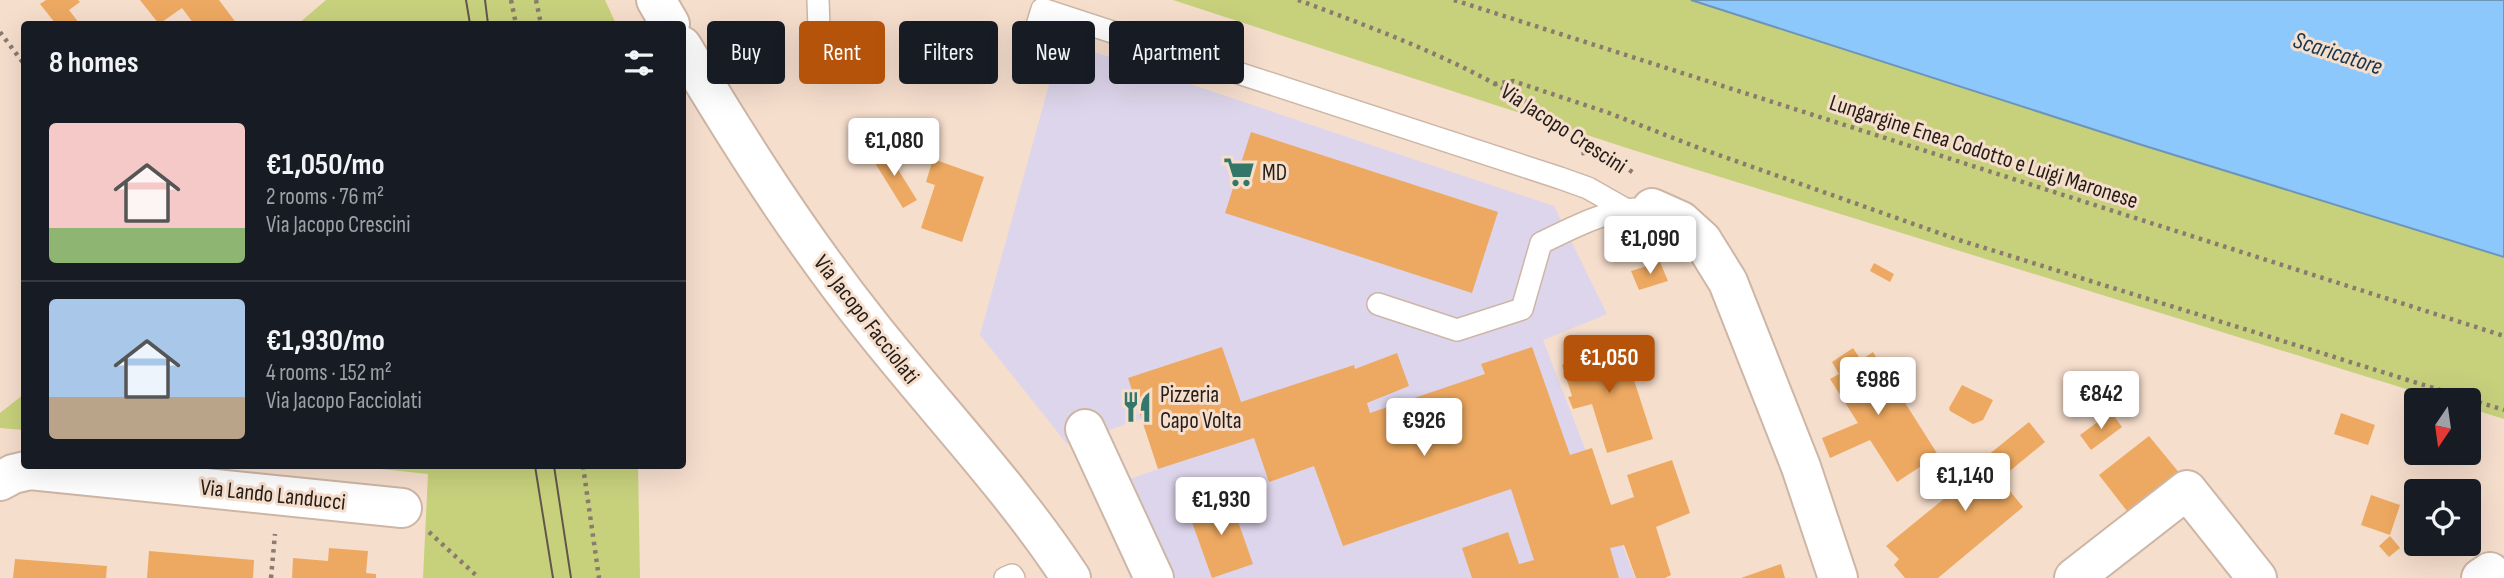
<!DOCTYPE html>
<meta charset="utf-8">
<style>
body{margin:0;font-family:"Sofia Sans Condensed",sans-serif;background:#20242c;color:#f1f3f6;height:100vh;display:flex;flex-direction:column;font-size:26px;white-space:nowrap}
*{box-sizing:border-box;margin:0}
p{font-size:23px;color:#9ea1a6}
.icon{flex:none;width:38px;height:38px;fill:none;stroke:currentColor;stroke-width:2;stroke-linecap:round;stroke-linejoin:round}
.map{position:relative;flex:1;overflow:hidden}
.side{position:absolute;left:21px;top:21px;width:665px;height:448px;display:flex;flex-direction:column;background:#171b24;border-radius:7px;box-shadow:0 7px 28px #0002}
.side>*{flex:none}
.hud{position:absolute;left:707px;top:21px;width:665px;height:63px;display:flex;gap:14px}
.needle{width:46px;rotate:193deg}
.controls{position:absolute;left:2404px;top:388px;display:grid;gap:14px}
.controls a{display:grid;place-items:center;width:77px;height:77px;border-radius:7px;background:#171b24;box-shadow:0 7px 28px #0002;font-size:35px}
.price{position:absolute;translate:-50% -60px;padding:0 16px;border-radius:7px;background:#fff;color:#222;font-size:23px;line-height:46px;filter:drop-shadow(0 2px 4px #0008)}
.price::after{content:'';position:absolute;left:50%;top:42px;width:21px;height:16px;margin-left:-10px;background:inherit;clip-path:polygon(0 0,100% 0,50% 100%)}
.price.selected{background:#b45309;color:#fff}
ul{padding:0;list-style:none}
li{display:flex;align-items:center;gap:21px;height:175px;padding:0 28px}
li+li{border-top:2px solid #363941}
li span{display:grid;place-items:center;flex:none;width:196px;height:140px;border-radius:7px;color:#555}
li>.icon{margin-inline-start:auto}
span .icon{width:84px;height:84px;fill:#fffc;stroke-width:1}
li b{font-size:30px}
h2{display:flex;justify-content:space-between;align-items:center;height:84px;padding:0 28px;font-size:30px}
.tag{padding:0 24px;border-radius:7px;background:#171b24;box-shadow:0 7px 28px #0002;font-size:24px;line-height:63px}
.tag.selected{background:#b45309;color:#fff}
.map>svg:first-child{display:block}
</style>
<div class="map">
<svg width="2504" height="578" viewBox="0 0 2504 578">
<rect width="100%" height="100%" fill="#f6decd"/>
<polygon fill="#ddd5eb" points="1061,41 1554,206 1607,314 1543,340 1635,578 1170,578 1127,480 1158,469 1142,419 1067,444 980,335"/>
<g fill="#c7d17c">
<polygon points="326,0 605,0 616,24 298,24"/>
<polygon points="1173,0 2504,0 2504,419 2469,408 2469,401 2445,401 1633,150"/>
<polygon points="24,394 24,430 0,428 0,413"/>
<polygon points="352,466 638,466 640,578 423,578 428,474"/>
</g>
<polygon fill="#8cc8fb" stroke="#6d95b7" stroke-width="2" points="1691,0 2504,0 2504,257 2142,145"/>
<g fill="#eda961">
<polygon points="46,0 78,0 80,2 69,10 79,23 56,24 40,4"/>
<polygon points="140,0 219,0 237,24 194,24 182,8 159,24"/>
<polygon points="1251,132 1498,212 1472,293 1225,213"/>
<polygon points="884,147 917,200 903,208 870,155"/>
<polygon points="933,159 984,177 962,242 921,228 935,185 926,182"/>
<polygon points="1660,262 1668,281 1639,290 1631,271"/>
<polygon points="1874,263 1894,274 1890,282 1870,271"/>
<polygon points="1599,342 1601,349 1622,343 1653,439 1607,453 1592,404 1573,409 1568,397 1572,396 1562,365 1586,354 1584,347"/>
<polygon points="1222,347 1241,402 1354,365 1355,369 1397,353 1409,386 1367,403 1370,413 1485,374 1481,364 1532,347 1570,455 1592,448 1611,505 1634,497 1627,475 1672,460 1690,513 1656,527 1671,575 1665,578 1636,578 1624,545 1610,548 1619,578 1472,578 1462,548 1508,532 1519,564 1534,560 1511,489 1343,546 1314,466 1269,482 1254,438 1158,469 1128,378"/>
<polygon points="1853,348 1861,360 1873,352 1938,455 1897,482 1870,440 1830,458 1822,438 1858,423 1830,379 1839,374 1832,362"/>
<polygon points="1962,385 1993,400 1983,420 1973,424 1950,411 1949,408"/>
<polygon points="2111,412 2122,427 2091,450 2080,435"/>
<polygon points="2341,413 2375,425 2368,445 2334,434"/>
<polygon points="2029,422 2045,442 2000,479 2023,507 1938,578 1905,578 1894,565 1899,559 1886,546 1951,493 1957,499 1970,488 1961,477"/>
<polygon points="2149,436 2181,475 2130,515 2099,475"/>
<polygon points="2371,495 2400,505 2390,535 2361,525"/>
<polygon points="1229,496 1253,564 1212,578 1188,511"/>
<polygon points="2390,536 2400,548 2389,557 2379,546"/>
<polygon points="329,548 368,551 366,573 376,574 376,578 292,578 293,558 328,561"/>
<polygon points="149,551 254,560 253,578 147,578"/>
<polygon points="15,559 107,566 106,578 13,578"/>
<polygon points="1781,564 1785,578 1741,578"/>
</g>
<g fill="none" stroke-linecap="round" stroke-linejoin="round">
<defs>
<g id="service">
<polyline points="818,0 820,55"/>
<polyline points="1025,65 1042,9 1560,178 1588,188 1625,209"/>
<path d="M 1378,304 L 1457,330 L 1522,309 L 1541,243 C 1568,230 1606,210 1635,209"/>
<polyline points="1005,578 1012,575 1014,578"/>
</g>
<g id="minor">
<polyline points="1652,208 1681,221 1702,240 1728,282 1801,467 1838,578"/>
<polyline points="1085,429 1154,578"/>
<polyline points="0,481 13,474 30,470 402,508"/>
<polyline points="2074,578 2187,490 2257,578"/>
<polyline points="2481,578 2490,572"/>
</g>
<g id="secondary">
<polyline points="656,0 670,24"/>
<path d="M 682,46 C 740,143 799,236 869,324 C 936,409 1012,488 1071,578"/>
</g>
</defs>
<use href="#service" stroke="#cdb6a6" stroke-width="24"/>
<use href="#minor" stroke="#cdb6a6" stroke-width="42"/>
<use href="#secondary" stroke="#cdb6a6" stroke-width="42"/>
<g stroke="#8a7a6f" stroke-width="4.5" stroke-dasharray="3.5 5" stroke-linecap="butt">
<polyline points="511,0 516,24"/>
<polyline points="536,0 541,24"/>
<path d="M 1298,0 C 1365,25 1433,50 1495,84 C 1544,111 1590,142 1635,174"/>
<polyline points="1454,0 2504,336"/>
<polyline points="0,32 24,64"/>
<polyline points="1494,84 1513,81 1609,113 1699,148 1956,239 2504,410"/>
<polyline points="1581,135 1584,156"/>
<polyline points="583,466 599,578"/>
<polyline points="429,532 479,578"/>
<polyline points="271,578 275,534"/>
</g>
<use href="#service" stroke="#fff" stroke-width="21"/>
<use href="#minor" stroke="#fff" stroke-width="38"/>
<use href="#secondary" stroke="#fff" stroke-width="38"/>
<g stroke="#62564c" stroke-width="2">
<polyline points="466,0 470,24"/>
<polyline points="485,0 488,24"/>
<polyline points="535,466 553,578"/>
<polyline points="554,466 571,578"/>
</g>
</g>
<defs>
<symbol id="supermarket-bare" viewBox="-9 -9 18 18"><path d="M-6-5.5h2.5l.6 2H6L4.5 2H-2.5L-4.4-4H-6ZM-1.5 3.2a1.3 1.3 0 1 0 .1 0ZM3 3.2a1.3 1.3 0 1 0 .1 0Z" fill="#33776a" stroke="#f6decd" stroke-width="2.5" paint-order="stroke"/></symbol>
<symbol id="restaurant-bare" viewBox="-9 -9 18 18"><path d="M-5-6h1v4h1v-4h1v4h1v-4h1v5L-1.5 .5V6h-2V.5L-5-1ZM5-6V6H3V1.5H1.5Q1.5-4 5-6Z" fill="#33776a" stroke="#f6decd" stroke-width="2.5" paint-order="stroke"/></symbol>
</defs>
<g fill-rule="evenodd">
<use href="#supermarket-bare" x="1217" y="150" width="44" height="44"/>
<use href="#restaurant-bare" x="1115" y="385" width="44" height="44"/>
</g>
<g text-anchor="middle" stroke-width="6" stroke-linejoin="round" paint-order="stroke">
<g font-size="23" fill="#251d17" stroke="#f6decd">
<text transform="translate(1564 128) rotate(33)" y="8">Via Jacopo Crescini</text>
<text transform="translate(1984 151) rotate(18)" y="8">Lungargine Enea Codotto e Luigi Maronese</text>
<text transform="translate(867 319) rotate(52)" y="8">Via Jacopo Facciolati</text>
<text transform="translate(273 494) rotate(6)" y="8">Via Lando Landucci</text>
</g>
<g font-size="23" fill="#251d17" stroke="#f6decd" text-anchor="start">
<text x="1262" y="180">MD</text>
<text x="1160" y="402">Pizzeria<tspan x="1160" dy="26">Capo Volta</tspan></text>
</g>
<g font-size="24" font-style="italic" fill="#153650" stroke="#f6decd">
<text transform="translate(2338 53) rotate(18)" y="8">Scaricatore</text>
</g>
</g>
</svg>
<div class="controls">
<a><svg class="needle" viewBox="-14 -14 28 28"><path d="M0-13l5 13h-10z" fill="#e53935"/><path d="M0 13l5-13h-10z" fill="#9ea1a6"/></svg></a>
<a><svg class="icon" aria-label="locate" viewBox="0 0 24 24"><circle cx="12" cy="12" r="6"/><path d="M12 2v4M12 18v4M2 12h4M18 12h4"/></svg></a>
</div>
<b class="price" style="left:894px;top:178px">€1,080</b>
<b class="price" style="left:1650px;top:276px">€1,090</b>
<b class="price selected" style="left:1609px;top:395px">€1,050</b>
<b class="price" style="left:1878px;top:417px">€986</b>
<b class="price" style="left:2101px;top:431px">€842</b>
<b class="price" style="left:1424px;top:458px">€926</b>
<b class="price" style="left:1965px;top:513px">€1,140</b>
<b class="price" style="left:1221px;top:537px">€1,930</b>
<div class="hud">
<a class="tag">Buy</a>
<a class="tag selected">Rent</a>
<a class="tag">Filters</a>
<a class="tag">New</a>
<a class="tag">Apartment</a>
</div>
<section class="side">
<h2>8 homes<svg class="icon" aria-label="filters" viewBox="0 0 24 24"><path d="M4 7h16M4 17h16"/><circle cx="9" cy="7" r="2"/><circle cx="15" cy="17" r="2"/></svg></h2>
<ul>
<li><span style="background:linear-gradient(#f6c9c9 75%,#8fb573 0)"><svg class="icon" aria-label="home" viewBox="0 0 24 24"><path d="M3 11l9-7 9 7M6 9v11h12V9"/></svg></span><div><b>€1,050/mo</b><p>2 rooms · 76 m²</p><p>Via Jacopo Crescini</p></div></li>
<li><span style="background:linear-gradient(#a9c7e8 70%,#b9a48a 0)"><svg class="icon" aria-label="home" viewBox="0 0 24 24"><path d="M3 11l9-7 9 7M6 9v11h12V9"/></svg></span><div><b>€1,930/mo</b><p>4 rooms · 152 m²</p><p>Via Jacopo Facciolati</p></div></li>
</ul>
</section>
</div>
